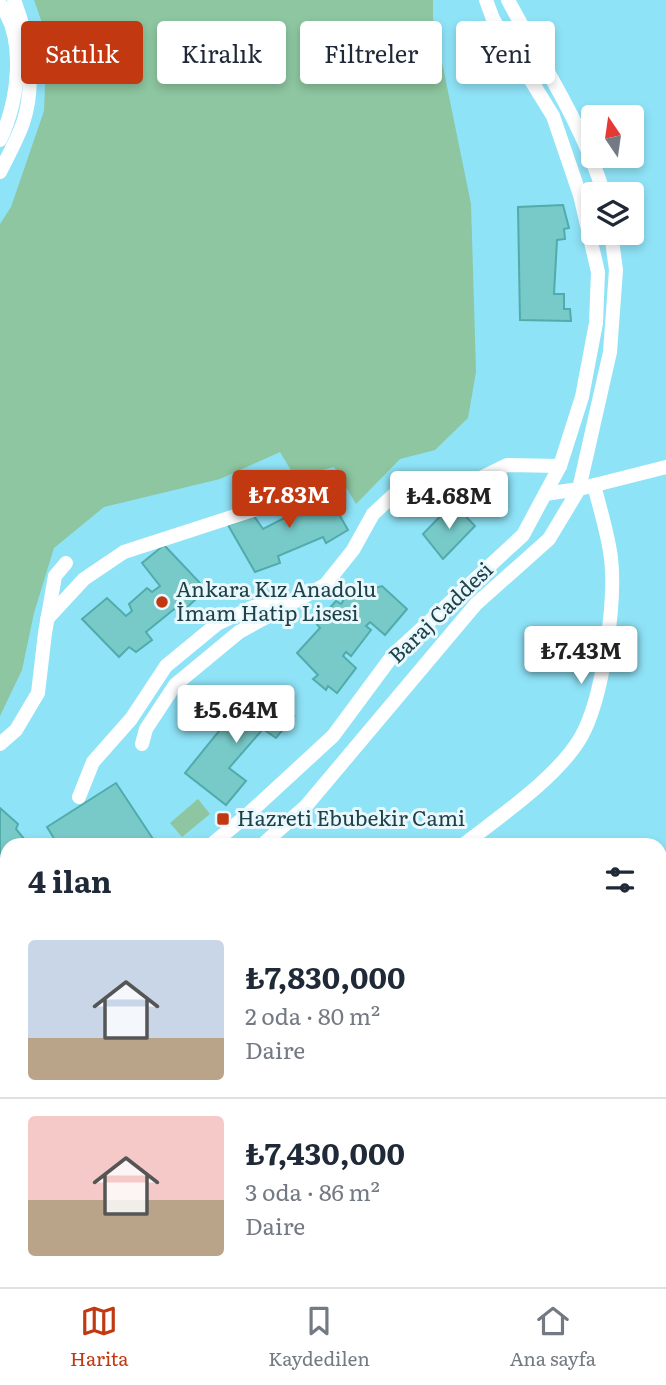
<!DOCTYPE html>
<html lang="tr">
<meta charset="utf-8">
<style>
body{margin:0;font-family:Literata,serif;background:#f6f6f7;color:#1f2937;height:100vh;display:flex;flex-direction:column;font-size:26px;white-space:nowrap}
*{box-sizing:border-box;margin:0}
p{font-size:23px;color:#747a83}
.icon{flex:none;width:38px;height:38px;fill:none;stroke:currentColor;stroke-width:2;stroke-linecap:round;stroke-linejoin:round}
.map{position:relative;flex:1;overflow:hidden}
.details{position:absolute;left:0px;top:838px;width:667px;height:450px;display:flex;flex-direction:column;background:#fff;border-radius:21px 21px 0 0;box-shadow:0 4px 10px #0003}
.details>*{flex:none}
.top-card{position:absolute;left:21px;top:21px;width:625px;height:63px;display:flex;gap:14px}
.needle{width:46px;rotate:347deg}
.fabs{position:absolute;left:581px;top:105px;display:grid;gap:14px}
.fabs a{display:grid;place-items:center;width:63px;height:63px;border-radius:7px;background:#fff;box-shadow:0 4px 10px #0003;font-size:35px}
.price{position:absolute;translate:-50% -60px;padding:0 16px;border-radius:7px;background:#fff;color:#222;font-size:23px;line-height:46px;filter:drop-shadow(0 2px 4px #0008)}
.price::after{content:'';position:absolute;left:50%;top:42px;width:21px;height:16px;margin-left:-10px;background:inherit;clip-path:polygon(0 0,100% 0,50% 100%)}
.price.active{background:#c13811;color:#fff}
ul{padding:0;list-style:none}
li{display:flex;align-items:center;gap:21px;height:175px;padding:0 28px}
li+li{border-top:2px solid #e0e1e3}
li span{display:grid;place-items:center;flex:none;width:196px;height:140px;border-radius:7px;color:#555}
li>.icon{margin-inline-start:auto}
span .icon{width:84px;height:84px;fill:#fffc;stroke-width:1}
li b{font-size:30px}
h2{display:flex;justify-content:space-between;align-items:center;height:84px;padding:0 28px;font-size:30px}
.tag{padding:0 24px;border-radius:7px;background:#fff;box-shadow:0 4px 10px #0003;font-size:24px;line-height:63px}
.tag.active{background:#c13811;color:#fff}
.tabs{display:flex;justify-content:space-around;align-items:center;height:98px;border-top:2px solid #e0e1e3;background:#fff;font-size:19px;color:#747a83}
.tabs a{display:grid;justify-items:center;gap:4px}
.tabs .active{color:#c13811}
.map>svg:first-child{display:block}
</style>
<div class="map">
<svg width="666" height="1287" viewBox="0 0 666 1287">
<rect width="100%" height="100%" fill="#8fe3f7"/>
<g fill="#8dc6a0">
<polygon points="34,0 433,0 433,18 471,204 476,372 468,418 435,450 400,459 356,504 334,467 295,477 280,452 220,479 104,507 54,548 34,613 22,670 0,716 0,224 11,207 44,111 47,37"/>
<polygon points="198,799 210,814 182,837 170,823"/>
</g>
<g fill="#78cac9" stroke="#51abab" stroke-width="2">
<polygon points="563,205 569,228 564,229 565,239 557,240 554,294 564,294 564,309 570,309 571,321 520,320 518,207"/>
<polygon points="321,483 348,530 326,543 323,537 278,556 280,563 255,572 228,525 254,516 263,529 306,507 299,495"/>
<polygon points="453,503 475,526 443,559 423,534"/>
<polygon points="164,545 200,583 190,594 195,600 182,612 178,606 146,632 152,640 136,652 129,647 119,657 82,619 107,598 126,616 132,611 129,604 147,588 152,592 160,586 142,563"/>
<polygon points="358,579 372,592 375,588 382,586 407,609 385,635 370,622 366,626 371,630 351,656 346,652 343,656 356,668 337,693 328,686 326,690 313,679 318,675 297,653 320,628 316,623 336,601 341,604"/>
<polygon points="253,689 294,716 276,738 263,729 229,768 246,781 226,805 185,773"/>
<polygon points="116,783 157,845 58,845 47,827"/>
<polygon points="0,808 18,824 16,829 29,845 7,845 7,881 0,877"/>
</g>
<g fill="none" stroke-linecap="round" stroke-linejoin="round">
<g stroke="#fff" stroke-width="14">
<path d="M 508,0 C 542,64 583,125 604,194"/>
<path d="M 0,4 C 27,39 18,102 0,140"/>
<path d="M 0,172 C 8,156 17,140 23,123 C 36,84 29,38 14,0"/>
<polyline points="545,494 579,489 666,467"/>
<polyline points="47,619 84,579 124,552 269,505"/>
<polyline points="0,744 16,730 38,693 45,633 55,576 66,563"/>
<polyline points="142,744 146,729 175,685 239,632 325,585 353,550 373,514 410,480 433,488 464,486 507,465 560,466"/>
<polyline points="79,797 93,762 131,719 166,666 217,624 253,607 284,604"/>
<polyline points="211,845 246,816 333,736 393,655 523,535 560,466 582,397 596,323 598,272 580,195 553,116 493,19 486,0"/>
<polyline points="262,845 306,806 476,604 549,539 579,489 610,352 616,270 611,233"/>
<path d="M 463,845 C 499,817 558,777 581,737 C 603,698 616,602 611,558 C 608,534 600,509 594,485"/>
<polyline points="0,900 7,904"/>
<polyline points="0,924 7,929"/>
<polyline points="0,973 7,970"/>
<polyline points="0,1005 7,1002"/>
<polyline points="660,1012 666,1009"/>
<polyline points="376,1281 376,1287"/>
<polyline points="444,1281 448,1287"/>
<polyline points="165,1287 171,1281"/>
</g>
</g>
<g fill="#c13811" stroke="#e9f8fc" stroke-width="2.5">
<circle cx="162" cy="602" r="7"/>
<rect x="216" y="812" width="14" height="14" rx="3.5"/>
</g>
<g text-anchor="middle" stroke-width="6" stroke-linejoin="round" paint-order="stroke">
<g font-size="21" fill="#1e4149" stroke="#e9f8fc" text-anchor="start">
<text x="176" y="597">Ankara Kız Anadolu<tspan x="176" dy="24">İmam Hatip Lisesi</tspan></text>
<text x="237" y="826">Hazreti Ebubekir Cami</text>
</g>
<g font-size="21" fill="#1e4149" stroke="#e9f8fc">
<text transform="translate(441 613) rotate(-44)" y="7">Baraj Caddesi</text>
</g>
</g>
</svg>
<div class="fabs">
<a><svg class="needle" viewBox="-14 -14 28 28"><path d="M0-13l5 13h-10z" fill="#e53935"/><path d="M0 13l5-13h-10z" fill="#747a83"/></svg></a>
<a><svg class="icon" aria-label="layers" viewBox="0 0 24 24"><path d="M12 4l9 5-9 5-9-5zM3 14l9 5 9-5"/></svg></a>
</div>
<b class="price active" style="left:289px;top:530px">₺7.83M</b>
<b class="price" style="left:449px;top:531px">₺4.68M</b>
<b class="price" style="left:581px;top:686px">₺7.43M</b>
<b class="price" style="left:236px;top:745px">₺5.64M</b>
<div class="top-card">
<a class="tag active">Satılık</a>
<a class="tag">Kiralık</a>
<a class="tag">Filtreler</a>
<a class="tag">Yeni</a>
</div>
<section class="details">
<h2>4 ilan<svg class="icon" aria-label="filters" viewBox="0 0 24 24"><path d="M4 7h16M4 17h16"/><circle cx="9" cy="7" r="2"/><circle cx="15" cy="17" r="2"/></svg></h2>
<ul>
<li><span style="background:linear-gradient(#c9d6e8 70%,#b9a48a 0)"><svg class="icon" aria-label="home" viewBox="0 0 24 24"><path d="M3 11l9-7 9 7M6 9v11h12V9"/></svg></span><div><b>₺7,830,000</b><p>2 oda · 80 m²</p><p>Daire</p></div></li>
<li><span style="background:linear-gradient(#f6c9c9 60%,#b9a48a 0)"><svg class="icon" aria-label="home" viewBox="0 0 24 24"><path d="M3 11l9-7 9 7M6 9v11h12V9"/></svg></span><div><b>₺7,430,000</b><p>3 oda · 86 m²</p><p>Daire</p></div></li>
</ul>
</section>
</div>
<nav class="tabs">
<a class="active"><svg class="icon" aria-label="map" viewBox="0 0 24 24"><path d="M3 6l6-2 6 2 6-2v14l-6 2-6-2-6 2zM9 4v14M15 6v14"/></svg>Harita</a>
<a><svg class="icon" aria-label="saved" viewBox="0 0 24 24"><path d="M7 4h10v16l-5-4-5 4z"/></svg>Kaydedilen</a>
<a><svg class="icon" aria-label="home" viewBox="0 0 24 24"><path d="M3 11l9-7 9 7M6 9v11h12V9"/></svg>Ana sayfa</a>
</nav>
